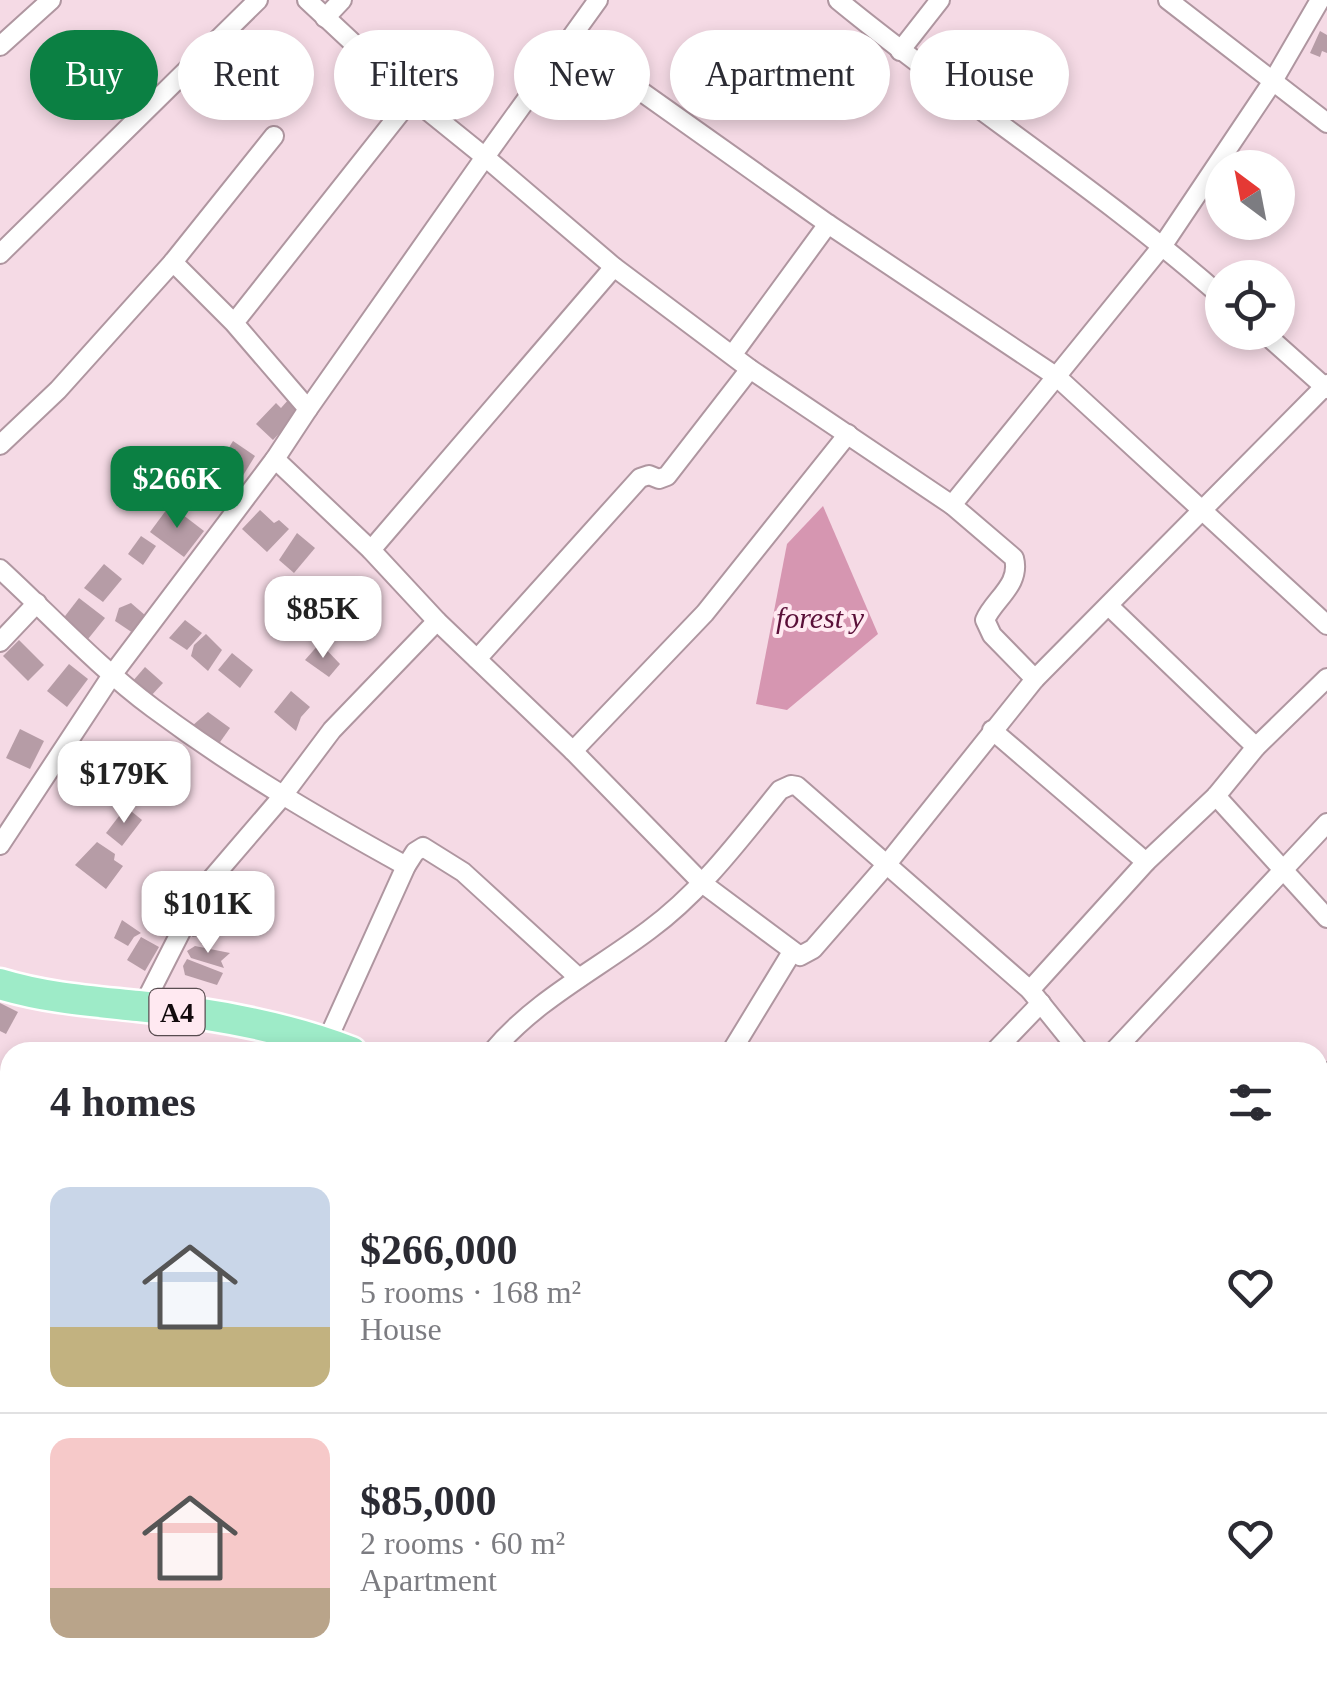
<!DOCTYPE html>
<meta charset="utf-8">
<style>
body{margin:0;font-family:Georgia,serif;background:#f7f7f7;color:#2b2b33;height:100vh;display:flex;flex-direction:column;font-size:38px;white-space:nowrap}
*{box-sizing:border-box;margin:0}
p{font-size:32px;color:#7c7c81}
.icon{flex:none;width:55px;height:55px;fill:none;stroke:currentColor;stroke-width:2;stroke-linecap:round;stroke-linejoin:round}
.map{position:relative;flex:1;overflow:hidden}
.drawer{position:absolute;left:0px;top:1042px;width:1328px;height:642px;display:flex;flex-direction:column;background:#fff;border-radius:30px 30px 0 0;box-shadow:0 5px 15px #0003}
.drawer>*{flex:none}
.top-card{position:absolute;left:30px;top:30px;width:1268px;height:90px;display:flex;gap:20px}
.needle{width:65px;rotate:328deg}
.tools{position:absolute;left:1205px;top:150px;display:grid;gap:20px}
.tools a{display:grid;place-items:center;width:90px;height:90px;border-radius:50%;background:#fff;box-shadow:0 5px 15px #0003;font-size:50px}
.price{position:absolute;translate:-50% -85px;padding:0 22px;border-radius:20px;background:#fff;color:#222;font-size:32px;line-height:65px;filter:drop-shadow(0 2px 5px #0008)}
.price::after{content:'';position:absolute;left:50%;top:60px;width:30px;height:22px;margin-left:-15px;background:inherit;clip-path:polygon(0 0,100% 0,50% 100%)}
.price.on{background:#0b8043;color:#fff}
ul{padding:0;list-style:none}
li{display:flex;align-items:center;gap:30px;height:250px;padding:0 50px}
li+li{border-top:2px solid #e1e1e2}
li span{display:grid;place-items:center;flex:none;width:280px;height:200px;border-radius:20px;color:#555}
li>.icon{margin-inline-start:auto}
span .icon{width:120px;height:120px;fill:#fffc;stroke-width:1}
li b{font-size:42px}
h2{display:flex;justify-content:space-between;align-items:center;height:120px;padding:0 50px;font-size:42px}
.tag{padding:0 35px;border-radius:45px;background:#fff;box-shadow:0 5px 15px #0003;font-size:35px;line-height:90px}
.tag.on{background:#0b8043;color:#fff}
.map>svg:first-child{display:block}
</style>
<div class="map">
<svg width="1327" height="1683" viewBox="0 0 1327 1683">
<rect width="100%" height="100%" fill="#f5dae5"/>
<polygon fill="#d696b1" points="823,506 878,634 787,710 756,704 787,544"/>
<polygon fill="#cd8da8" stroke="#95667a" stroke-width="2.5" points="0,1225 10,1229 10,1675 869,1675 872,1683 0,1683"/>
<g fill="#b69ca6">
<polygon points="1320,31 1327,35 1327,53 1322,51 1320,57 1310,53"/>
<polygon points="289,399 301,410 273,440 256,424 276,403 281,408"/>
<polygon points="233,441 255,456 239,482 217,467"/>
<polygon points="170,505 204,531 184,557 150,532"/>
<polygon points="260,510 274,523 279,520 289,529 267,552 242,529"/>
<polygon points="297,533 315,548 294,573 279,560"/>
<polygon points="141,536 156,546 143,565 128,554"/>
<polygon points="104,564 122,579 103,602 84,588"/>
<polygon points="79,598 105,618 88,639 62,620"/>
<polygon points="131,603 146,616 133,633 115,621 119,608"/>
<polygon points="185,620 202,633 187,650 169,638"/>
<polygon points="206,634 222,650 208,671 191,656 194,645"/>
<polygon points="19,640 44,665 28,681 3,656"/>
<polygon points="320,643 340,664 329,677 305,660"/>
<polygon points="232,653 253,670 240,688 218,670"/>
<polygon points="69,664 88,679 67,707 47,691"/>
<polygon points="145,667 163,683 149,698 132,682"/>
<polygon points="291,691 310,707 301,717 296,731 274,712"/>
<polygon points="208,712 230,728 218,745 192,726"/>
<polygon points="20,729 44,741 30,769 6,758"/>
<polygon points="126,807 142,820 122,846 106,833"/>
<polygon points="97,842 115,854 114,860 123,866 106,889 75,865"/>
<polygon points="154,905 172,914 162,933 144,925"/>
<polygon points="202,916 219,924 209,944 201,944 200,936 192,937"/>
<polygon points="122,920 141,933 134,937 128,946 114,938"/>
<polygon points="141,937 159,947 145,971 127,960"/>
<polygon points="195,946 230,953 221,961 224,968 191,958 187,951"/>
<polygon points="187,959 223,973 217,985 185,975 183,966"/>
<polygon points="0,1003 18,1012 6,1034 0,1031"/>
</g>
<g fill="none" stroke-linecap="round" stroke-linejoin="round">
<defs>
<g id="minor">
<polyline points="307,0 412,98"/>
<path d="M 598,0 L 485,157 L 614,267 L 750,369 L 952,505 L 1014,558 C 1021,585 994,599 985,620 L 992,635 L 1035,679"/>
<path d="M 838,0 C 963,103 1101,190 1222,297"/>
<polyline points="1168,0 1327,123"/>
<polyline points="325,18 342,0"/>
<polyline points="570,41 828,224 1057,377 1327,625"/>
<polyline points="0,46 51,0"/>
<polyline points="900,51 940,0"/>
<polyline points="0,254 258,0"/>
<polyline points="173,262 274,136"/>
<polyline points="1263,332 1327,389"/>
<polyline points="733,354 828,224"/>
<polyline points="0,445 58,390 173,262 234,323 308,409 485,157 412,98 234,323"/>
<polyline points="275,459 371,550 437,621 573,751 702,883 800,956 813,949 887,864 1035,679 1327,384"/>
<polyline points="952,505 1163,245 1273,81 1320,0"/>
<polyline points="371,550 614,267"/>
<path d="M 0,569 C 50,615 98,667 153,708 C 235,769 317,817 406,866"/>
<polyline points="1110,607 1256,747"/>
<polyline points="0,642 37,603"/>
<polyline points="477,659 640,478 649,475 659,479 667,476 750,369"/>
<polyline points="992,730 1146,862"/>
<polyline points="573,751 705,613 848,434"/>
<polyline points="1216,796 1327,918"/>
<polyline points="0,845 112,675 275,459 308,409"/>
<polyline points="1030,990 1146,862 1216,796 1256,747 1327,678"/>
<polyline points="143,1006 202,890 281,798 332,730 437,621"/>
<polyline points="326,1043 406,866 415,852 423,847 463,872 579,978"/>
<path d="M 492,1052 C 534,1001 596,970 649,930 C 701,892 740,839 780,790 L 791,785 L 797,786 L 1030,990 L 1080,1052"/>
<polyline points="731,1052 792,952"/>
<polyline points="994,1052 1041,1003"/>
<polyline points="1113,1052 1327,823"/>
<polyline points="1318,1080 1327,1072"/>
<polyline points="1318,1286 1327,1277"/>
<polyline points="1318,1335 1327,1346"/>
<polyline points="1318,1482 1327,1492"/>
</g>
<g id="trunk">
<path d="M 0,984 C 46,998 91,1001 138,1006 C 210,1013 284,1026 351,1052"/>
<polyline points="1318,1668 1327,1668"/>
</g>
</defs>
<use href="#minor" stroke="#af96a0" stroke-width="22"/>
<use href="#trunk" stroke="#fff" stroke-width="35"/>
<use href="#minor" stroke="#fff" stroke-width="18"/>
<use href="#trunk" stroke="#9eebc8" stroke-width="30"/>
</g>
<g text-anchor="middle" stroke-width="8" stroke-linejoin="round" paint-order="stroke">
<rect fill="#ffe9f1" stroke="#594d51" stroke-width="2.5" x="149.5" y="989" width="55" height="46" rx="8"/>
<g font-size="28" font-weight="bold" fill="#120a0d">
<text x="177" y="1022">A4</text>
</g>
<g font-size="30" font-style="italic" fill="#5a0f38" stroke="#ffe9f1">
<text x="820" y="628">forest y</text>
</g>
</g>
</svg>
<div class="tools">
<a><svg class="needle" viewBox="-14 -14 28 28"><path d="M0-13l5 13h-10z" fill="#e53935"/><path d="M0 13l5-13h-10z" fill="#7c7c81"/></svg></a>
<a><svg class="icon" aria-label="locate" viewBox="0 0 24 24"><circle cx="12" cy="12" r="6"/><path d="M12 2v4M12 18v4M2 12h4M18 12h4"/></svg></a>
</div>
<b class="price on" style="left:177px;top:531px">$266K</b>
<b class="price" style="left:323px;top:661px">$85K</b>
<b class="price" style="left:124px;top:826px">$179K</b>
<b class="price" style="left:208px;top:956px">$101K</b>
<div class="top-card">
<a class="tag on">Buy</a>
<a class="tag">Rent</a>
<a class="tag">Filters</a>
<a class="tag">New</a>
<a class="tag">Apartment</a>
<a class="tag">House</a>
</div>
<section class="drawer">
<h2>4 homes<svg class="icon" aria-label="filters" viewBox="0 0 24 24"><path d="M4 7h16M4 17h16"/><circle cx="9" cy="7" r="2"/><circle cx="15" cy="17" r="2"/></svg></h2>
<ul>
<li><span style="background:linear-gradient(#c9d6e8 70%,#c2b280 0)"><svg class="icon" aria-label="home" viewBox="0 0 24 24"><path d="M3 11l9-7 9 7M6 9v11h12V9"/></svg></span><div><b>$266,000</b><p>5 rooms · 168 m²</p><p>House</p></div><svg class="icon" aria-label="heart" viewBox="0 0 24 24"><path d="M12 20l-8-8c-3-5 5-10 8-4 3-6 11-1 8 4z"/></svg></li>
<li><span style="background:linear-gradient(#f6c9c9 75%,#b9a48a 0)"><svg class="icon" aria-label="home" viewBox="0 0 24 24"><path d="M3 11l9-7 9 7M6 9v11h12V9"/></svg></span><div><b>$85,000</b><p>2 rooms · 60 m²</p><p>Apartment</p></div><svg class="icon" aria-label="heart" viewBox="0 0 24 24"><path d="M12 20l-8-8c-3-5 5-10 8-4 3-6 11-1 8 4z"/></svg></li>
</ul>
</section>
</div>
